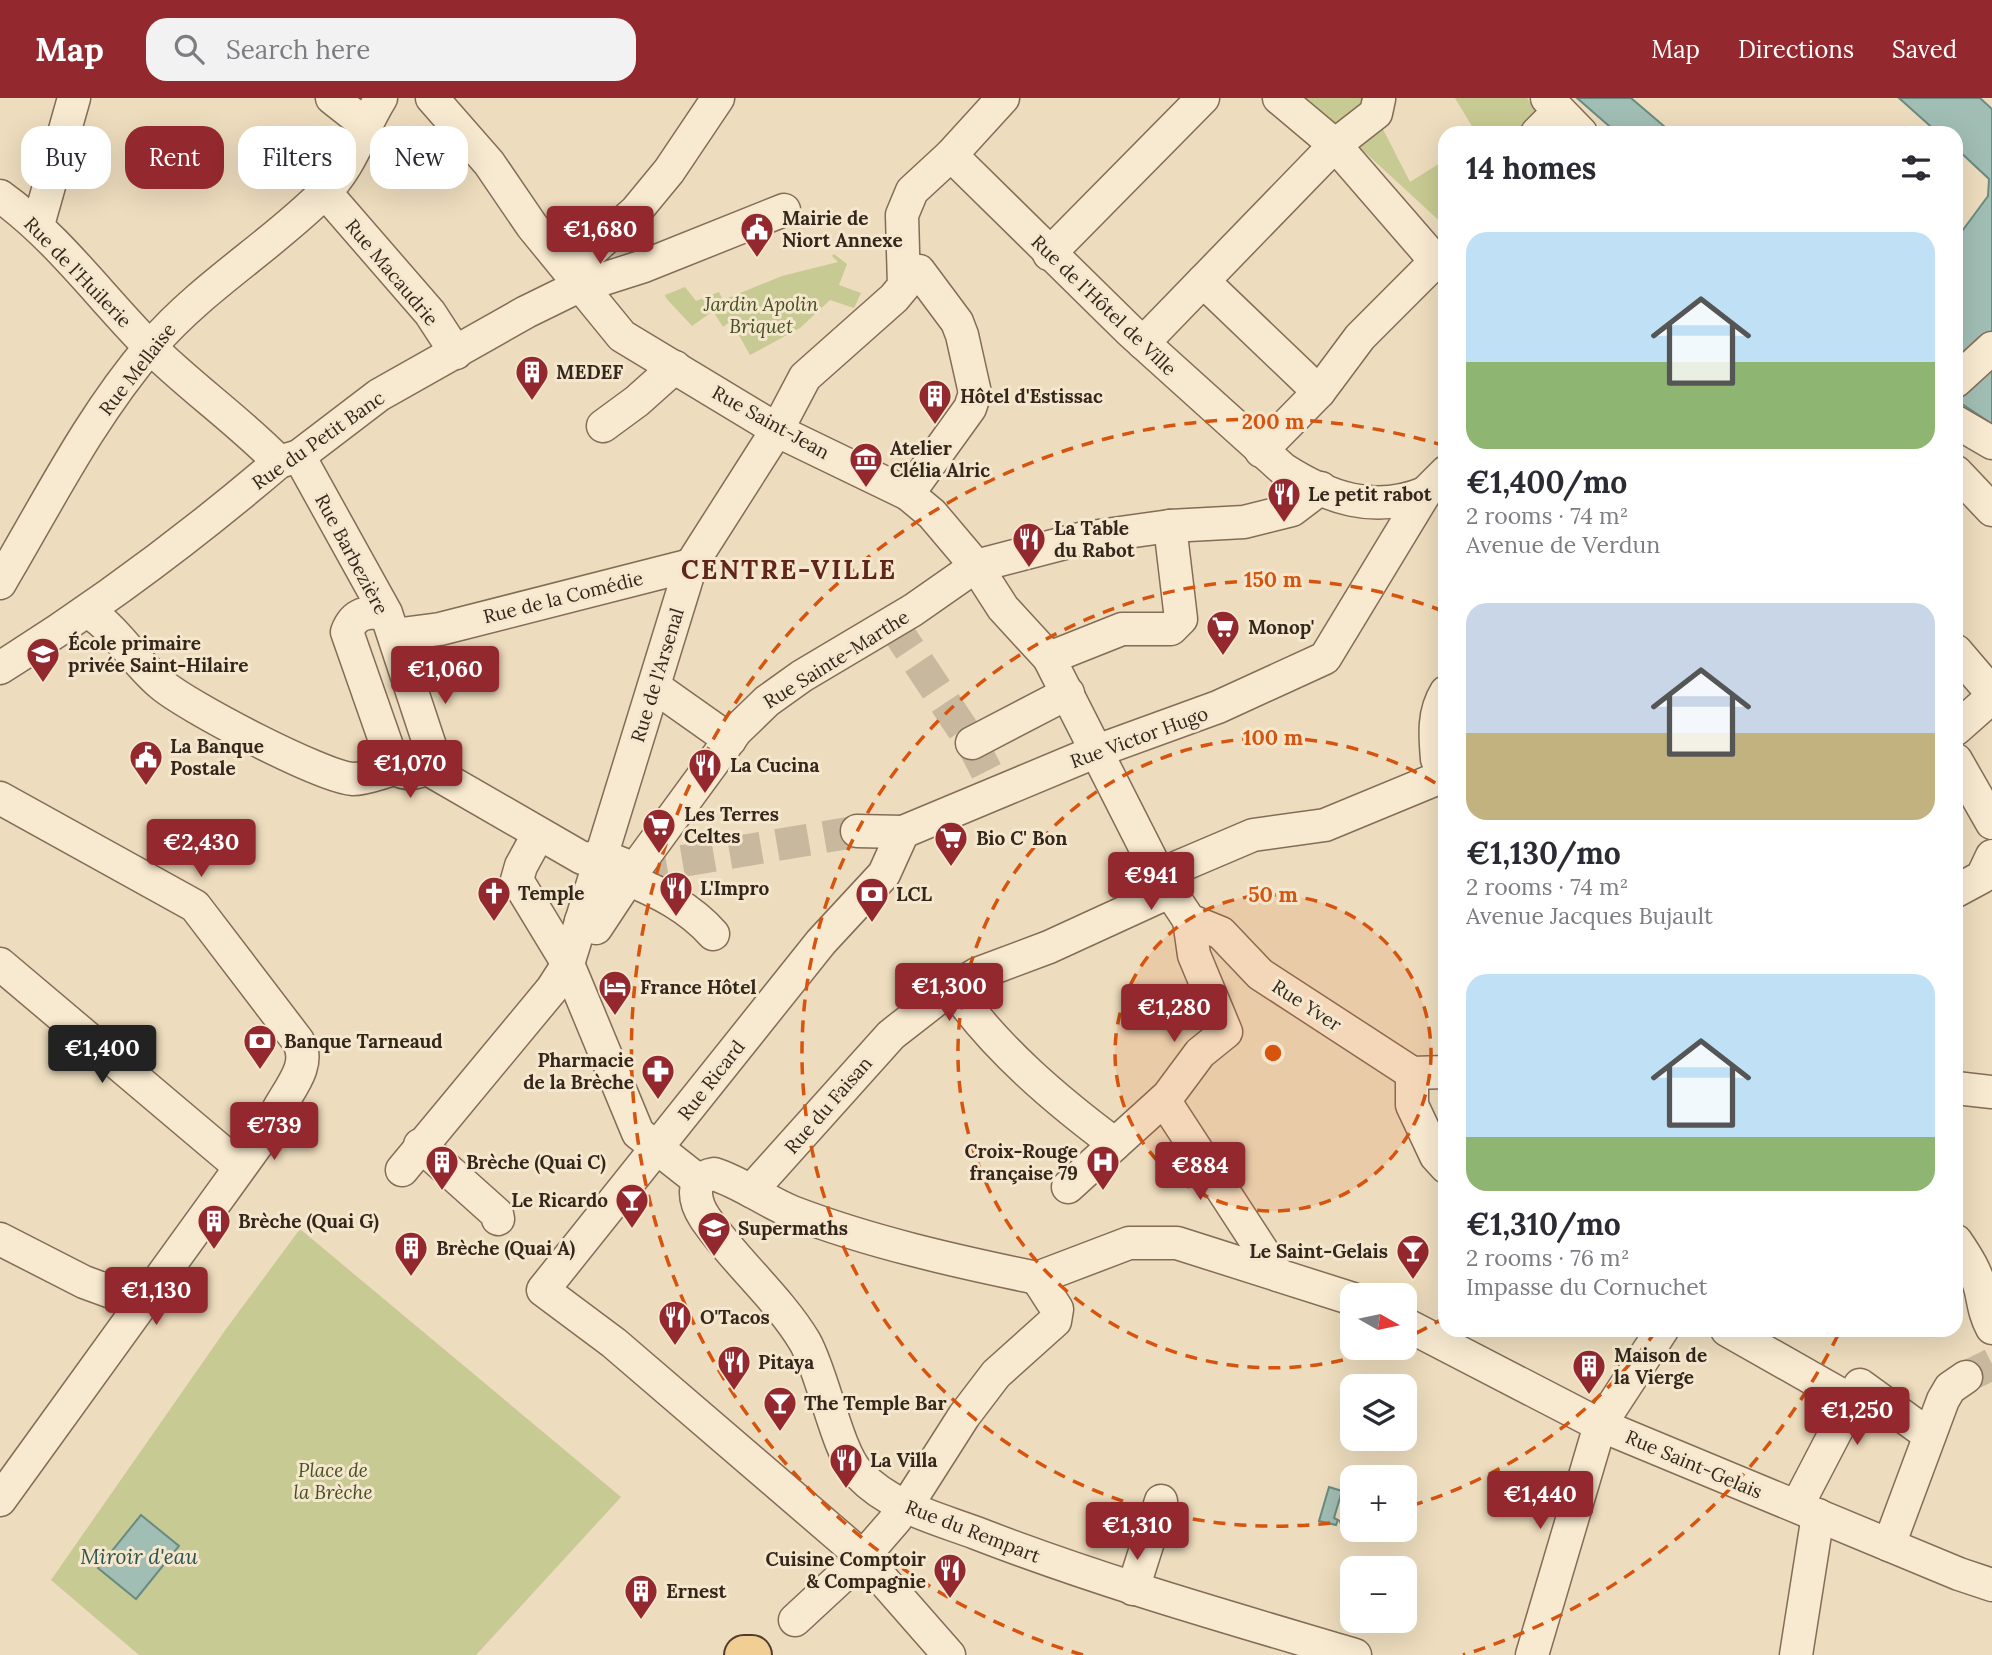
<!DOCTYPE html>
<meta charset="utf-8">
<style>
body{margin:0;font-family:Lora,serif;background:#f2f2f3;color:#2b2b33;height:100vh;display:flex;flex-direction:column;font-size:26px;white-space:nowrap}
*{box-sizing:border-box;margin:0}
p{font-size:23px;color:#7c7c81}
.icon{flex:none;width:38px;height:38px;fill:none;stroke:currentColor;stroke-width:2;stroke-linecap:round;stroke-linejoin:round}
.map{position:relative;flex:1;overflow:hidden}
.details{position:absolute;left:1438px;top:28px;width:525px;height:1211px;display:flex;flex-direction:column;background:#fff;border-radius:21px;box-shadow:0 7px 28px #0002}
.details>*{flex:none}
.guide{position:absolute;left:21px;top:28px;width:665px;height:63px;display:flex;gap:14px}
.needle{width:46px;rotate:99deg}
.tools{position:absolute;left:1340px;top:1185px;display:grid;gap:14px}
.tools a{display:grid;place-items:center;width:77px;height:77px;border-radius:14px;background:#fff;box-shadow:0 7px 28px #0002;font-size:35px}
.price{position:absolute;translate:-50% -60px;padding:0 16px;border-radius:7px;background:#93282f;color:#fff;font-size:23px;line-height:46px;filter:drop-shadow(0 2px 4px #0008)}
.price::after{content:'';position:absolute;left:50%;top:42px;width:21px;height:16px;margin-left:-10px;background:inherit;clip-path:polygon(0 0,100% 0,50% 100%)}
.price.selected{background:#222;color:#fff}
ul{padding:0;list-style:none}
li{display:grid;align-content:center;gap:14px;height:371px;padding:0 28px}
li span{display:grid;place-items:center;height:217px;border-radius:21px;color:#555}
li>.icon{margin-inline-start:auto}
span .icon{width:126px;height:126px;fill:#fffc;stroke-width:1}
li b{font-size:30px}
h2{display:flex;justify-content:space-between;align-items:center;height:84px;padding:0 28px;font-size:30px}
.pill{padding:0 24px;border-radius:21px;background:#fff;box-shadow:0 7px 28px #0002;font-size:24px;line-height:63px}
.pill.selected{background:#93282f;color:#fff}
header{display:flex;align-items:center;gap:42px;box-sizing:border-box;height:98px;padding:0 35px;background:#93282f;color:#fff}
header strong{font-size:33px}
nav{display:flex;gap:38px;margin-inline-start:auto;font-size:24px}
.search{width:490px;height:63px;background:#f2f2f3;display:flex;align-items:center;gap:18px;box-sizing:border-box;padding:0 24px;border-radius:21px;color:#7c7c81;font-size:26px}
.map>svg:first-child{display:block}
</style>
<header>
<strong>Map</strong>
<div class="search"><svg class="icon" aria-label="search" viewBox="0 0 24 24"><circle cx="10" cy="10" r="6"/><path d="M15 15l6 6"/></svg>Search here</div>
<nav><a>Map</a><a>Directions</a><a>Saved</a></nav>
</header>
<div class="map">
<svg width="1992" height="1557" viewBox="0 0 1992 1557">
<rect width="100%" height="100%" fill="#eddcbd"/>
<g fill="#c7ca92">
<polygon points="1306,0 1367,0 1410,84 1445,62 1445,128"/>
<polygon points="1455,0 1527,0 1543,24 1533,35 1476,35"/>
<polygon points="834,156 847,166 839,187 861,195 854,210 830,202 800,230 750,257 731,223 723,229 713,213 692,228 666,200 665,197 685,189 696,203 719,194 723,202 782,178 838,164 832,158"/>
<polygon points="300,1131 621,1399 476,1557 139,1557 51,1482 226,1231"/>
</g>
<g fill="#a1beb4" stroke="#698b81" stroke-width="2">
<polygon points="1577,0 1631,0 1672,35 1617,35"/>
<polygon points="1899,0 1980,0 1992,11 1992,326 1956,302 1957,140 1988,98 1989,81 1957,51 1956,35 1938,35"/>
<polygon points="1329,1389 1342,1393 1334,1420 1338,1422 1336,1427 1319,1423"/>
<polygon points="141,1417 179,1448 136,1501 98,1470"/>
</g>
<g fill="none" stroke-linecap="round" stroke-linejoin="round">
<g stroke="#c8b89d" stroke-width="32" stroke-dasharray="32 16" stroke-linecap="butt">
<polyline points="892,525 972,645 997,694"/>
<polyline points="635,771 854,734"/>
<polyline points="1966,1279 1992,1266"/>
</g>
<defs>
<g id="minor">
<polyline points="332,0 365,26"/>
<polyline points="432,0 489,65 532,128 622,238 786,337 908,396 932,416 976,468 1003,510 1049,560 1159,777 1189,822 1221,835 1260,876 1412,975 1446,974"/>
<polyline points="1547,0 1581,35"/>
<polyline points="1537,35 1551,21"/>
<path d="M 951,57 L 1130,233 L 1283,371 C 1328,400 1374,416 1425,395"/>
<polyline points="325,94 430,215 456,255"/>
<path d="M 0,98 C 56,138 99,197 147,246 C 189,288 238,322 279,364"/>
<polyline points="38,127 74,0"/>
<polyline points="1049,156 1203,0"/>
<polyline points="570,172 636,113 669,73 718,0"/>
<polyline points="905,172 919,173 957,224 962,237 975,295 970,310 908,396"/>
<polyline points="1203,183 1319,294"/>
<polyline points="1143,245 1335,47 1376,15 1379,1"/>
<polyline points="1956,283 1992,250"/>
<polyline points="1956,324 1992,345"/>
<polyline points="603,328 637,303 675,269"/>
<polyline points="1261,353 1319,294 1360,239 1433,166 1433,160 1335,47 1279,0"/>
<path d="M 299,358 L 386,515 L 433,657 C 427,675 411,679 395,671 L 347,534 C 354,515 367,513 386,515"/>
<polyline points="1956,374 1992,412"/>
<path d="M 0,485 C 48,404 90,319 152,247 C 202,189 270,149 324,95 C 352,68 361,32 381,0"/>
<path d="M 89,514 C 118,533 134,563 161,586 C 186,608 322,679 353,681 C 366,681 382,674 395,671"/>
<polyline points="394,537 440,531 691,467"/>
<polyline points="1956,553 1992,595"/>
<polyline points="1049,560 1122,531 1171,531 1181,521 1170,428"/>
<path d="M 0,570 C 99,508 190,440 279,364 L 299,358 L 379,297 L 526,214 L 575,190 L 644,168 L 784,112"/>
<polyline points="655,589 730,642"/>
<path d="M 1446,594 C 1433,615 1435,637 1437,661 L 1446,667"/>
<polyline points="1956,631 1992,599"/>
<polyline points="972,645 1068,595"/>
<polyline points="1956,662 1992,725"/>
<polyline points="426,670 582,760 610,761 635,771 596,830 581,823"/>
<path d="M 0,700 L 195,808 L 298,943 C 315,971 279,1000 271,1027 L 0,1402"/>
<polyline points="857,733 903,734"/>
<polyline points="538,737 521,768 517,782 568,866 638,1035 699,1083"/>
<polyline points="635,771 736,633 767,603 802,578 913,512 976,468 1084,440 1170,428 1244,424 1292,412 1321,390"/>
<polyline points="1159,777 1253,737 1325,727 1446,677"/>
<path d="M 627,781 C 659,794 690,810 713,836"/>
<polyline points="1956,793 1982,779 1992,758"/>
<polyline points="0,866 239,1068"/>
<path d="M 954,891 C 996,951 1056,1002 1115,1046 L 1168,998 L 1200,955 L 1226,934 L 1194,857 L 1189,822"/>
<polyline points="1412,975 1412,1007 1436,1058 1446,1069"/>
<polyline points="1956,990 1992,994"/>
<polyline points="1164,1002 1278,1177"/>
<polyline points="420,1047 497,1116 498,1121"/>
<polyline points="402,1072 552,891 568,866 691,467 777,332 805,279 894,200 904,188 902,117 912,93 951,57 1003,0"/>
<polyline points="1068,1089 1115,1046"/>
<polyline points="751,1093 891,937 941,898 977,876 1049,849 1169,794"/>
<polyline points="0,1141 84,1184 125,1199 139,1208"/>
<path d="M 1956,1143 C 1967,1159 1977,1175 1981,1193 C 1984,1207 1985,1217 1992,1230"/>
<path d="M 1037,1180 C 955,1163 870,1144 792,1114 C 765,1103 742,1085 714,1076 C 688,1080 695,1105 705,1120 C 735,1164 778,1199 805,1244 C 824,1278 837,1354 859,1376 C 890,1409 936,1420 976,1435 C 1100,1483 1227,1519 1355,1557"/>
<polyline points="1037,1180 1129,1145 1177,1145 1353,1201"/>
<polyline points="1405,1226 1600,1327 1959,1476 1992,1487"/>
<polyline points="1727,1232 1852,1303"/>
<polyline points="1797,1408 1860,1287 1929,1337"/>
<polyline points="906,1409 964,1318 996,1276 1055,1223 1057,1211 1037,1180"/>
<polyline points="1889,1447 1943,1302 1950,1290 1966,1279"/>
<polyline points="1133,1491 1161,1403"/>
<polyline points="795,1522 863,1459 896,1421"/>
<polyline points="949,1557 863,1459 614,1245 543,1192 821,844 884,776 903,734 1097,653 1218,609 1325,560 1425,395 1446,374"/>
<polyline points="1532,1557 1600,1327 1662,1232"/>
<polyline points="1796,1557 1818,1417"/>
</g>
<polyline id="major" points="744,1557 752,1557"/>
</defs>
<use href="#minor" stroke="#846c57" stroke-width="35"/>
<use href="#major" stroke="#523b2b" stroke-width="42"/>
<use href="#minor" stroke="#f8ead0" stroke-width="32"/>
<use href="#major" stroke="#f1ce94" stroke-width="38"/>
</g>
<circle cx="1273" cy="955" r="158" fill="#d6540e" fill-opacity=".12"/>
<g fill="none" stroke="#d6540e" stroke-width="3.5" stroke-dasharray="12 9">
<circle cx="1273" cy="955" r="158"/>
<path d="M1445 1219A315 315 0 0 1 1406 1240M1383 1250A315 315 0 1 1 1445 691"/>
<path d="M1656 1233A473 473 0 0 1 1407 1409M1351 1422A473 473 0 1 1 1443 513"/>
<path d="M1838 1237A631 631 0 0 1 1463 1557M1083 1557A631 631 0 0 1 1442 347"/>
</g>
<defs>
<symbol id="civic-pin" viewBox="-11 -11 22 30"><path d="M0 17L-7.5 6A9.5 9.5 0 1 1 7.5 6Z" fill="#93282f" stroke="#f4e7cd"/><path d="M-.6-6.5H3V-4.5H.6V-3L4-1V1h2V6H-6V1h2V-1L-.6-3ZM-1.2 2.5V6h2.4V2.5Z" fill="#fff"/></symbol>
<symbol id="building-pin" viewBox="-11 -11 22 30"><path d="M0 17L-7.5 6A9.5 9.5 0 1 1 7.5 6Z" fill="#93282f" stroke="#f4e7cd"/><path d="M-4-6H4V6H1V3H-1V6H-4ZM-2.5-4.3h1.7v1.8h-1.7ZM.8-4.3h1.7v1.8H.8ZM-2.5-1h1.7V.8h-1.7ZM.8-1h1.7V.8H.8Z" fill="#fff"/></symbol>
<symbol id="museum-pin" viewBox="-11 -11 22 30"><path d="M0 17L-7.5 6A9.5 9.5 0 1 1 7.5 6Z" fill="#93282f" stroke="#f4e7cd"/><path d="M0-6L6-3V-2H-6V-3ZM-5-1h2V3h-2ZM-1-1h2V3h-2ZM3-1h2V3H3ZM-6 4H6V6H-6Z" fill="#fff"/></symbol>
<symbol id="restaurant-pin" viewBox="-11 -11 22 30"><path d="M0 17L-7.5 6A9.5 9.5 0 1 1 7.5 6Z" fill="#93282f" stroke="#f4e7cd"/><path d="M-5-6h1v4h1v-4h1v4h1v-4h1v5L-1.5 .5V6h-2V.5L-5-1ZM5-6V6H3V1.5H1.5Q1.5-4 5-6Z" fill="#fff"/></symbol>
<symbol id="supermarket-pin" viewBox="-11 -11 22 30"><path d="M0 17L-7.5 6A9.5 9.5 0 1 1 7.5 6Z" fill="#93282f" stroke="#f4e7cd"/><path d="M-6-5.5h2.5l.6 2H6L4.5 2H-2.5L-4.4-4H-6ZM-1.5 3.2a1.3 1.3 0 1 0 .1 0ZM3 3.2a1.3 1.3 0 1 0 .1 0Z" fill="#fff"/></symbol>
<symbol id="school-pin" viewBox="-11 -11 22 30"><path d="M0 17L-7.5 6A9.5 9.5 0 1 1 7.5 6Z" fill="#93282f" stroke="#f4e7cd"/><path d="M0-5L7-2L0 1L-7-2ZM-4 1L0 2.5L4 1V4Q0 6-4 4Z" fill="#fff"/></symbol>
<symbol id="church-pin" viewBox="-11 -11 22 30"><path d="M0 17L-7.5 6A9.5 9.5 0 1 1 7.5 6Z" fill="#93282f" stroke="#f4e7cd"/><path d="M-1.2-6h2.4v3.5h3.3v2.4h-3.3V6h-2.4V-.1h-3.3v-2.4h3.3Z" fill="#fff"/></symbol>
<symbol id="bank-pin" viewBox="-11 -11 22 30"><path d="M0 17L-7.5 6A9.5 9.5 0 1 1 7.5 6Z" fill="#93282f" stroke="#f4e7cd"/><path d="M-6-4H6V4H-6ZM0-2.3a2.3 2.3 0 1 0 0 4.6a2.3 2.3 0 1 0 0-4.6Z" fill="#fff"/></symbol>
<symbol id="hotel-pin" viewBox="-11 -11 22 30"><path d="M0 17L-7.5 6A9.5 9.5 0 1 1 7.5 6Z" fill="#93282f" stroke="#f4e7cd"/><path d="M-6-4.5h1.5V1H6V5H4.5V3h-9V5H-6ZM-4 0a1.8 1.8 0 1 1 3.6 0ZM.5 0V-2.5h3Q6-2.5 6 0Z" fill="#fff"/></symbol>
<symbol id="pharmacy-pin" viewBox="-11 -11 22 30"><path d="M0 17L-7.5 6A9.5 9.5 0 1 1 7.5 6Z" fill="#93282f" stroke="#f4e7cd"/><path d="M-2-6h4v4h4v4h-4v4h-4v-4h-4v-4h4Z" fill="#fff"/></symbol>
<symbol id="hospital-pin" viewBox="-11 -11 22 30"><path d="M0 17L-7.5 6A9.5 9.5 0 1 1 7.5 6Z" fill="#93282f" stroke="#f4e7cd"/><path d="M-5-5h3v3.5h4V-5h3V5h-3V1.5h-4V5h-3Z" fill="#fff"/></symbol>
<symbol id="bar-pin" viewBox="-11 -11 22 30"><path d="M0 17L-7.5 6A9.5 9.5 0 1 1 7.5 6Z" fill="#93282f" stroke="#f4e7cd"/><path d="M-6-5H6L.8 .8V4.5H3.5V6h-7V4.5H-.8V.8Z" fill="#fff"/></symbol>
</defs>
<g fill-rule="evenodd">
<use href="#civic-pin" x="738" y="112" width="38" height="52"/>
<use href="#building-pin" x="513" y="255" width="38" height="52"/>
<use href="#building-pin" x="916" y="279" width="38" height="52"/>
<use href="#museum-pin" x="847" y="342" width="38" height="52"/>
<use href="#restaurant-pin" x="1265" y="377" width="38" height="52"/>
<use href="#restaurant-pin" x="1010" y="422" width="38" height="52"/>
<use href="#supermarket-pin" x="1204" y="510" width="38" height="52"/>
<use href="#school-pin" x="24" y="537" width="38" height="52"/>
<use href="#civic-pin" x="127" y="640" width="38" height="52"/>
<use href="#restaurant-pin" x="686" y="648" width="38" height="52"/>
<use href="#supermarket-pin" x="640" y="708" width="38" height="52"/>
<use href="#supermarket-pin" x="932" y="721" width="38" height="52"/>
<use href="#restaurant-pin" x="657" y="771" width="38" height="52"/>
<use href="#church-pin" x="475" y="776" width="38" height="52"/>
<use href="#bank-pin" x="853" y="777" width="38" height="52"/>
<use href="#hotel-pin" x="596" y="870" width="38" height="52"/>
<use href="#bank-pin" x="241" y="924" width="38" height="52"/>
<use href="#pharmacy-pin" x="639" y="954" width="38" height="52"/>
<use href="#building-pin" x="423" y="1045" width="38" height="52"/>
<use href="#hospital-pin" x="1084" y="1045" width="38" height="52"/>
<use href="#bar-pin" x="613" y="1083" width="38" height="52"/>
<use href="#building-pin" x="195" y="1104" width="38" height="52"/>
<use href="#school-pin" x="695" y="1111" width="38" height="52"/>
<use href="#building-pin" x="392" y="1131" width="38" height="52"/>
<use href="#bar-pin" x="1394" y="1134" width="38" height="52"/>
<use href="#restaurant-pin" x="656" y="1200" width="38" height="52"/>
<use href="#restaurant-pin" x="715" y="1245" width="38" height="52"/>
<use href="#building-pin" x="1570" y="1249" width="38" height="52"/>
<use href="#bar-pin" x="761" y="1286" width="38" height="52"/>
<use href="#restaurant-pin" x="827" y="1343" width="38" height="52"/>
<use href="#restaurant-pin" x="931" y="1453" width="38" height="52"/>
<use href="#building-pin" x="622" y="1474" width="38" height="52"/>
</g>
<g text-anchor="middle" stroke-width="6" stroke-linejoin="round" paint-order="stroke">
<g font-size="19" font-weight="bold" fill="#34261b" stroke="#f4e7cd" text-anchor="start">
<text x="782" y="127">Mairie de<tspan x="782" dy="22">Niort Annexe</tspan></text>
<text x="556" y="281">MEDEF</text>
<text x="960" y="305">Hôtel d'Estissac</text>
<text x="890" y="357">Atelier<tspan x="890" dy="22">Clélia Alric</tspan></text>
<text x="1308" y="403">Le petit rabot</text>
<text x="1054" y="437">La Table<tspan x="1054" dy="22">du Rabot</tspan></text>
<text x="1248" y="536">Monop'</text>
<text x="68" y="552">École primaire<tspan x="68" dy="22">privée Saint-Hilaire</tspan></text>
<text x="170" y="655">La Banque<tspan x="170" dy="22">Postale</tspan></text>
<text x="730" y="674">La Cucina</text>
<text x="684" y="723">Les Terres<tspan x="684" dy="22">Celtes</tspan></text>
<text x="976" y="747">Bio C' Bon</text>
<text x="700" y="797">L'Impro</text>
<text x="518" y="802">Temple</text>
<text x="896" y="803">LCL</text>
<text x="640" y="896">France Hôtel</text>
<text x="284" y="950">Banque Tarneaud</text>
<text x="634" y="969" text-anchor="end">Pharmacie<tspan x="634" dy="22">de la Brèche</tspan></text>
<text x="1078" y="1060" text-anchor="end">Croix-Rouge<tspan x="1078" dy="22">française 79</tspan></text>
<text x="466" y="1071">Brèche (Quai C)</text>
<text x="608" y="1109" text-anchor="end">Le Ricardo</text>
<text x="238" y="1130">Brèche (Quai G)</text>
<text x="738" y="1137">Supermaths</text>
<text x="436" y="1157">Brèche (Quai A)</text>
<text x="1388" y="1160" text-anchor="end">Le Saint-Gelais</text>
<text x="700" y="1226">O'Tacos</text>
<text x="1614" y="1264">Maison de<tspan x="1614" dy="22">la Vierge</tspan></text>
<text x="758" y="1271">Pitaya</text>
<text x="804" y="1312">The Temple Bar</text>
<text x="870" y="1369">La Villa</text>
<text x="926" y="1468" text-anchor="end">Cuisine Comptoir<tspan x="926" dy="22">&amp; Compagnie</tspan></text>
<text x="666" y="1500">Ernest</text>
</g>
<g font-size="19" fill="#34261b" stroke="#f4e7cd">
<text transform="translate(78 174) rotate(46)" y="7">Rue de l'Huilerie</text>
<text transform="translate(392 174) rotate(50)" y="7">Rue Macaudrie</text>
<text transform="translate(1104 207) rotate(44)" y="7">Rue de l'Hôtel de Ville</text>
<text transform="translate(137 271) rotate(-52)" y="7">Rue Mellaise</text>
<text transform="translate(771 324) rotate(29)" y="7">Rue Saint-Jean</text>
<text transform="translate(318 342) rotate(-35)" y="7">Rue du Petit Banc</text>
<text transform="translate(352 456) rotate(62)" y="7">Rue Barbezière</text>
<text transform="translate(563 499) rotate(-14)" y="7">Rue de la Comédie</text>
<text transform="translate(836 561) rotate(-32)" y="7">Rue Sainte-Marthe</text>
<text transform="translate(657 577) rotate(-73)" y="7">Rue de l'Arsenal</text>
<text transform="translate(1139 639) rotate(-20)" y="7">Rue Victor Hugo</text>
<text transform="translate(1307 907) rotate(33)" y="7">Rue Yver</text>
<text transform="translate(711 982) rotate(-52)" y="7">Rue Ricard</text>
<text transform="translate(828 1007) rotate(-49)" y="7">Rue du Faisan</text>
<text transform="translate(1694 1366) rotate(23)" y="7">Rue Saint-Gelais</text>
<text transform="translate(973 1433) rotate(21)" y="7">Rue du Rempart</text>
</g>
<g font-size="19" font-style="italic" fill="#475022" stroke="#f4e7cd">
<text x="761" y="213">Jardin Apolin<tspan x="761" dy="22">Briquet</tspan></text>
<text x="333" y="1379">Place de<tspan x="333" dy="22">la Brèche</tspan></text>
</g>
<g font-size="21" font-style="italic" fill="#2b544e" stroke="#f4e7cd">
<text x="139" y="1466">Miroir d'eau</text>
</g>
<g font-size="26" font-weight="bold" letter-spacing="2" fill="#60251b" stroke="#f4e7cd">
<text x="789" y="481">CENTRE-VILLE</text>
</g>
</g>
<circle cx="1273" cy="955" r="10" fill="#d6540e" stroke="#f4e7cd" stroke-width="3.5"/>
<g font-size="21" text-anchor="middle" font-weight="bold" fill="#d6540e" stroke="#f4e7cd" stroke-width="6" stroke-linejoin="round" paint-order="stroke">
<text x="1273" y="331">200 m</text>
<text x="1273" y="489">150 m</text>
<text x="1273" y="647">100 m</text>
<text x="1273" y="804">50 m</text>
</g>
</svg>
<div class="tools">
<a><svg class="needle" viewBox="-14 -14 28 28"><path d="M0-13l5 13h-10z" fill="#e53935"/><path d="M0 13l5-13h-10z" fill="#7c7c81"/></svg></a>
<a><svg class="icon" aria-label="layers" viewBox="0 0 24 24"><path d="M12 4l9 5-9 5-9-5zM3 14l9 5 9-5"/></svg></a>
<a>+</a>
<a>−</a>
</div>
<b class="price" style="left:600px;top:168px">€1,680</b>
<b class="price" style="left:445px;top:608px">€1,060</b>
<b class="price" style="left:410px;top:702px">€1,070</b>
<b class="price" style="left:201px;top:781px">€2,430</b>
<b class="price" style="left:1151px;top:814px">€941</b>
<b class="price" style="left:949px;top:925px">€1,300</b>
<b class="price" style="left:1174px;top:946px">€1,280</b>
<b class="price selected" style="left:102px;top:987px">€1,400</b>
<b class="price" style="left:274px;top:1064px">€739</b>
<b class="price" style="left:1200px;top:1104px">€884</b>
<b class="price" style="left:156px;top:1229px">€1,130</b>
<b class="price" style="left:1857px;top:1349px">€1,250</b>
<b class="price" style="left:1540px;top:1433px">€1,440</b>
<b class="price" style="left:1137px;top:1464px">€1,310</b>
<div class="guide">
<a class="pill">Buy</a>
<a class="pill selected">Rent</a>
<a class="pill">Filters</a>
<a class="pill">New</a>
</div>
<section class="details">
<h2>14 homes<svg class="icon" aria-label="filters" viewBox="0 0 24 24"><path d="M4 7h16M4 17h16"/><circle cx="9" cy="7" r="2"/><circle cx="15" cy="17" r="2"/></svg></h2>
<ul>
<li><span style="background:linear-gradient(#bfe0f5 60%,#8fb573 0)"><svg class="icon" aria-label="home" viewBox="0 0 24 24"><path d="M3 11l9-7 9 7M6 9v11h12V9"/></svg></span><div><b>€1,400/mo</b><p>2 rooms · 74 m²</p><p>Avenue de Verdun</p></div></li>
<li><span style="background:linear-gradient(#c9d6e8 60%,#c2b280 0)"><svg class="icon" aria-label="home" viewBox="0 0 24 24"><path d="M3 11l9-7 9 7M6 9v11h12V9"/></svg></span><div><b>€1,130/mo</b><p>2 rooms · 74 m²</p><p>Avenue Jacques Bujault</p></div></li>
<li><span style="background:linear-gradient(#bfe0f5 75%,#8fb573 0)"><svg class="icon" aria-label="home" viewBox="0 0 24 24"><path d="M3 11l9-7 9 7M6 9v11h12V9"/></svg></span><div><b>€1,310/mo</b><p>2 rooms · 76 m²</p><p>Impasse du Cornuchet</p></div></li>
</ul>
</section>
</div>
